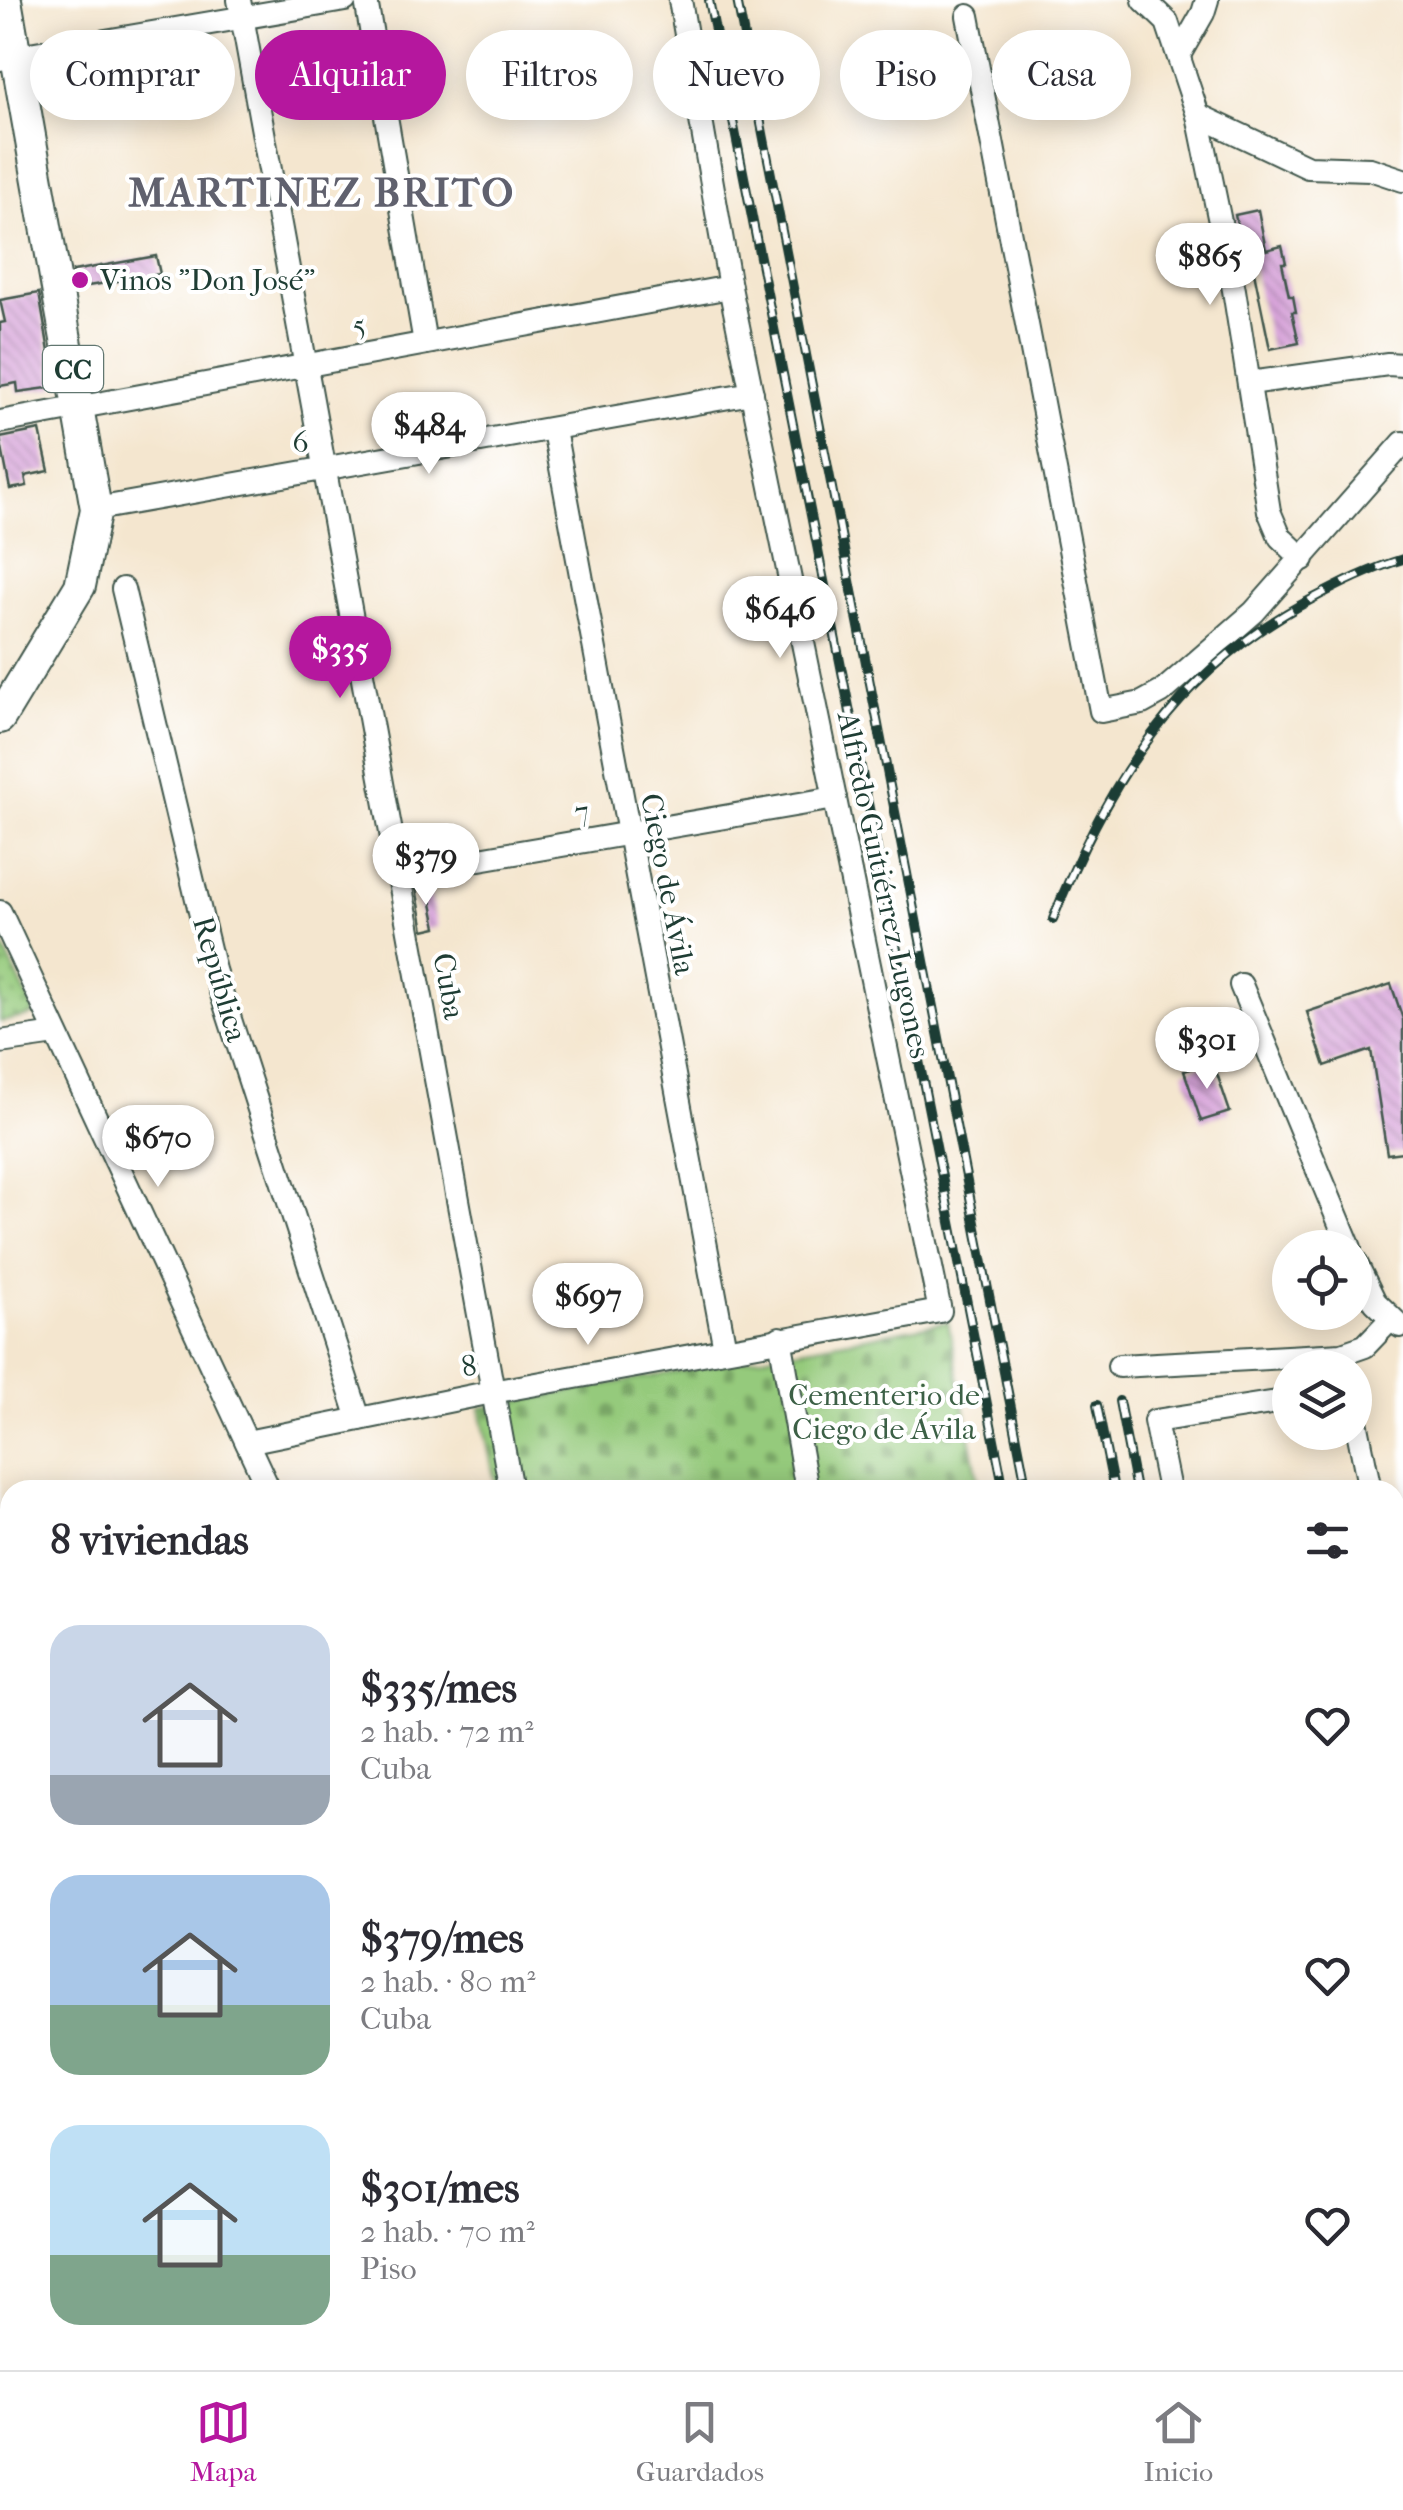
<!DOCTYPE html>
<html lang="es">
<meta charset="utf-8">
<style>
body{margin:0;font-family:"IM FELL French Canon",serif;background:#f2f2f3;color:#2b2b33;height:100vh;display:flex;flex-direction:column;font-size:38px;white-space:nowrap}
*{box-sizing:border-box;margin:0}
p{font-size:32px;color:#7c7c81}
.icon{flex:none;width:55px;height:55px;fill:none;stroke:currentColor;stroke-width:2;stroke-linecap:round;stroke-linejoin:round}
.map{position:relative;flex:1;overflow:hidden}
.panel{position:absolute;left:0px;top:1480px;width:1405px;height:890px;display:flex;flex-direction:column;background:#fff;border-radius:30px 30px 0 0;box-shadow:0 5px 25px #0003}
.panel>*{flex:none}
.hud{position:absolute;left:30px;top:30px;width:1345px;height:90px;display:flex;gap:20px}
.tools{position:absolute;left:1272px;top:1230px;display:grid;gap:20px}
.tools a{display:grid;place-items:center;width:100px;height:100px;border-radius:50%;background:#fff;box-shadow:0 5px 25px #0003;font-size:50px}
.price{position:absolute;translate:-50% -85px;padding:0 22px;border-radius:35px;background:#fff;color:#222;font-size:32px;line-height:65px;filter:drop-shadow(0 2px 5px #0008)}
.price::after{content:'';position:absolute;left:50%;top:60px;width:30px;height:22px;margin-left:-15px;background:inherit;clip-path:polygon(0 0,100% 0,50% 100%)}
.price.selected{background:#b5179e;color:#fff}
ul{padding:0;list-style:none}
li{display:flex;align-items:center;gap:30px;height:250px;padding:0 50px}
li span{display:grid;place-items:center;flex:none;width:280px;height:200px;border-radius:30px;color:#555}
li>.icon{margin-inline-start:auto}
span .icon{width:120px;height:120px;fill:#fffc;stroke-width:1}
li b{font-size:42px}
h2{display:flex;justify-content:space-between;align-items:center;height:120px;padding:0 50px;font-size:42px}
.chip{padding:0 35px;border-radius:45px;background:#fff;box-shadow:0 5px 25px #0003;font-size:35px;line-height:90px}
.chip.selected{background:#b5179e;color:#fff}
.tabs{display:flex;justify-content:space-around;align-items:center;height:140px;border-top:2px solid #e1e1e2;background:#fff;font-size:28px;color:#7c7c81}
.tabs a{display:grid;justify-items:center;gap:5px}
.tabs .selected{color:#b5179e}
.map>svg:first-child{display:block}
</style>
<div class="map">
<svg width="1403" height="2370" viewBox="0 0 1403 2370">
<defs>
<pattern id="cemetery-stones" width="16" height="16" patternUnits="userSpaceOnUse" patternTransform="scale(2.5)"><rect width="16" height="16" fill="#95ca7b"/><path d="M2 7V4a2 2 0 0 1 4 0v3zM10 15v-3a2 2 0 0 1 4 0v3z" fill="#79a566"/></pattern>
<pattern id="park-dots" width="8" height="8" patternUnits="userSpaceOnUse" patternTransform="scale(2.5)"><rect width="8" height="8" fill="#95ca7b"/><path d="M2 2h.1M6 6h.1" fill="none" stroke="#79a566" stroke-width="1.8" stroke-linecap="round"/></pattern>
<pattern id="building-back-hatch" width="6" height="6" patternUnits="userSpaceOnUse" patternTransform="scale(2.5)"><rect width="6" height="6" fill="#d8a4da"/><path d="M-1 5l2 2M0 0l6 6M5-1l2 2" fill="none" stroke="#af87b2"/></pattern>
</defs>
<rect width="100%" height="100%" fill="#fff"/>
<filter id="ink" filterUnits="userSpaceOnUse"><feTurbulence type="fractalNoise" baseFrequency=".01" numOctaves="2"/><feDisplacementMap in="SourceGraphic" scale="20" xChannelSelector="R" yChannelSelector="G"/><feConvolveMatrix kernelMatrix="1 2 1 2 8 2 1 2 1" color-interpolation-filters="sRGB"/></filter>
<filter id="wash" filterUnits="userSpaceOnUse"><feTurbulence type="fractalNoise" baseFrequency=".0048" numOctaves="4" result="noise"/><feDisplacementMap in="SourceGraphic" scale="40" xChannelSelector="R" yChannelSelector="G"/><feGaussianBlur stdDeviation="2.25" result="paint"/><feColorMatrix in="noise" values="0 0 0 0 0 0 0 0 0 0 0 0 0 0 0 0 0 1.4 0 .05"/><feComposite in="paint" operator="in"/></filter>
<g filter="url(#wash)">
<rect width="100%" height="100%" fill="#f4e6cf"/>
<polygon fill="url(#cemetery-stones)" stroke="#5a8458" stroke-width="2.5" points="948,1322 980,1490 497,1490 480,1408"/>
<polygon fill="url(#park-dots)" stroke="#5a8458" stroke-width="2.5" points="0,940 33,1009 33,1015 0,1022"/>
<g id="blocks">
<g fill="url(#building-back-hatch)">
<polygon points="1258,210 1266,250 1282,246 1286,263 1282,263 1289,296 1293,296 1296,312 1292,312 1299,343 1270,349 1248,243 1241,244 1235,215"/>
<polygon points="156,256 160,274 76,288 73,271"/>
<polygon points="39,293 55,387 18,392 17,383 0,386 0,323 5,322 0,300"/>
<polygon points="40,430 49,471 25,476 27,486 10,489 0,438"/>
<polygon points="428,885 437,927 424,930 416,888"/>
<polygon points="1391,984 1403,1019 1403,1152 1387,1154 1371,1050 1325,1066 1307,1012"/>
<polygon points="1213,1062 1230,1112 1201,1121 1184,1071"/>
</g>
</g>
</g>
<g filter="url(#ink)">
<use href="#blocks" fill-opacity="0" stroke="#3f564b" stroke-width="2.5"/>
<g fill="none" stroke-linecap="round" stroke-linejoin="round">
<defs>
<g id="minor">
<polyline points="239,0 511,1490"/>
<polyline points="366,0 425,343"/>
<polyline points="1144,0 1167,22 1198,115 1234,290 1269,511 1280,537 1303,559"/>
<polyline points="968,16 1101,711 1142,703 1162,692 1254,612 1403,443"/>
<polyline points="1179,55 1203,13 1207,0"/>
<polyline points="0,59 345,0"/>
<polyline points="1198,115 1308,167 1370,169 1403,180"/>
<polyline points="1250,383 1388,364 1403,365"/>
<polyline points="0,422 730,287"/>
<polyline points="554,430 725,1349"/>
<polyline points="96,509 752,393"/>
<polyline points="123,589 214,970 359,1419"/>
<polyline points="398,873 835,798"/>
<polyline points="0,912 269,1490"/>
<polyline points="1241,985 1350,1248"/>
<polyline points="0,1042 56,1034"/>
<polyline points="1355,1261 1375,1302 1400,1326"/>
<polyline points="780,1338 807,1490"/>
<polyline points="1119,1366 1342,1354 1365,1346 1390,1320"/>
<polyline points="1355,1416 1370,1490"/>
<polyline points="247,1442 492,1392 940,1311 730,287 680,0"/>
<polyline points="1169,1490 1155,1421 1290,1400"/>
<polyline points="1395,1628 1403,1671"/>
<polyline points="0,1788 10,1788"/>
<polyline points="0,1963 10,1964"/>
<polyline points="1395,2124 1403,2126"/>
<polyline points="1293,2360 1296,2370"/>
<polyline points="0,2366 63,2370"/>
<polyline points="809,2370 810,2360"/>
</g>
<polyline id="major" points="0,718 80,586 96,509 6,0"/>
</defs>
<use href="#minor" stroke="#3f564b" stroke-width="26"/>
<use href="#major" stroke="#3f564b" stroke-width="34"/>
<use href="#minor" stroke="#fff" stroke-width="22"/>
<use href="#major" stroke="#fff" stroke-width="30"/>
<defs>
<g id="rail">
<polyline points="709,0 1004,1490"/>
<polyline points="737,0 1027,1490"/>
<path d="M 1053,919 C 1107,782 1178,669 1312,599 C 1342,583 1370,569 1403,559"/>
<polyline points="1119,1401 1136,1490"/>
<polyline points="1097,1405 1114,1490"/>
<polyline points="1184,2360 1186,2370"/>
<polyline points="1210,2360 1211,2370"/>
</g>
</defs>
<use href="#rail" stroke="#1f3d34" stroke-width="10"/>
<use href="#rail" stroke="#fff" stroke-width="6" stroke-dasharray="19" stroke-linecap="butt"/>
</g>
</g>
<circle fill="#b5179e" stroke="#fff" stroke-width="4" cx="80" cy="280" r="10"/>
<g text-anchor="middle" stroke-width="8" stroke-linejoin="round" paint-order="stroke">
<rect fill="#fff" stroke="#627771" stroke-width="2.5" x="43" y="346" width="60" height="46" rx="8"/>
<g font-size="28" font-weight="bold" fill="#1f3d34">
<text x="73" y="379">CC</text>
</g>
<g font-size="30" fill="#1f3d34" stroke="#fff" text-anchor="start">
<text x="100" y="290">Vinos "Don José"</text>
</g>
<g font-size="30" fill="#1f3d34" stroke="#fff">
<text transform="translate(359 325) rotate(-11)" y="10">5</text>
<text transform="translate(300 442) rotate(-10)" y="10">6</text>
<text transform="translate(582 812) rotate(-10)" y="10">7</text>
<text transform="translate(668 884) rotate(79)" y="10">Ciego de Ávila</text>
<text transform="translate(884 885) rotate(78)" y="10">Alfredo Guitiérrez Lugones</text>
<text transform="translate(220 979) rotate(74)" y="10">República</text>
<text transform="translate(449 986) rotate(80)" y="10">Cuba</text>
<text transform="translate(469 1366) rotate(-11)" y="10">8</text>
</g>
<g font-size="30" fill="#3c6046" stroke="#fff">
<text x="884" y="1405">Cementerio de<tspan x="884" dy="34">Ciego de Ávila</tspan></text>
</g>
<g font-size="40" font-weight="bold" letter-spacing="2.5" fill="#60616e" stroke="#fff">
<text x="322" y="206">MARTINEZ BRITO</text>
</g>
</g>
</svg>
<div class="tools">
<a><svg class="icon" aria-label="locate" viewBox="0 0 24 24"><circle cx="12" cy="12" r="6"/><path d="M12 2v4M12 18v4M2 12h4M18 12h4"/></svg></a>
<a><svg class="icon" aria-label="layers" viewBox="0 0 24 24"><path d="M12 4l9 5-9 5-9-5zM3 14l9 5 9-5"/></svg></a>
</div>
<b class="price" style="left:1210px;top:308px">$865</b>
<b class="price" style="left:429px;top:477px">$484</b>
<b class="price" style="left:780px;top:661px">$646</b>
<b class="price selected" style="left:340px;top:701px">$335</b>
<b class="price" style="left:426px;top:908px">$379</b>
<b class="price" style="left:1207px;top:1092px">$301</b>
<b class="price" style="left:158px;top:1190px">$670</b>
<b class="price" style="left:588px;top:1348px">$697</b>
<div class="hud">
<a class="chip">Comprar</a>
<a class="chip selected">Alquilar</a>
<a class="chip">Filtros</a>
<a class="chip">Nuevo</a>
<a class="chip">Piso</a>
<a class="chip">Casa</a>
</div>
<section class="panel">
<h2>8 viviendas<svg class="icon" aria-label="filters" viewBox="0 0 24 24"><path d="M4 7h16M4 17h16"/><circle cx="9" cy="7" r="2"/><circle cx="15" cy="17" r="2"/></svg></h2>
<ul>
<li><span style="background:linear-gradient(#c9d6e8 75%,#9aa5b1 0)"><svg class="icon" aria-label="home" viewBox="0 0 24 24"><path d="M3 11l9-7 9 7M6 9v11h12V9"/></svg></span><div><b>$335/mes</b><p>2 hab. · 72 m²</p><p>Cuba</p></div><svg class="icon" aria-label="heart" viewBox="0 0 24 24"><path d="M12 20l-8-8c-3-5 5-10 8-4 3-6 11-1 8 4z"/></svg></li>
<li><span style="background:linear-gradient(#a9c7e8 65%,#7fa58c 0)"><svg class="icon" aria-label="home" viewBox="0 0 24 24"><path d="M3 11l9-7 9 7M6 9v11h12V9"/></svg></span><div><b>$379/mes</b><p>2 hab. · 80 m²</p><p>Cuba</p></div><svg class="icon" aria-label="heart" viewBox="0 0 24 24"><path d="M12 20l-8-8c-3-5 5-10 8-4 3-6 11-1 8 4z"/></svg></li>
<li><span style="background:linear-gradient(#bfe0f5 65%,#7fa58c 0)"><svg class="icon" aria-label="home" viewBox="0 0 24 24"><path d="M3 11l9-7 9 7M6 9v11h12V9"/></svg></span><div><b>$301/mes</b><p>2 hab. · 70 m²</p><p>Piso</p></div><svg class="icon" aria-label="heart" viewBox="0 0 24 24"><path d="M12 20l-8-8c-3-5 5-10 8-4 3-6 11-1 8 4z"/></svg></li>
</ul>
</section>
</div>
<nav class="tabs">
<a class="selected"><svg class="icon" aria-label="map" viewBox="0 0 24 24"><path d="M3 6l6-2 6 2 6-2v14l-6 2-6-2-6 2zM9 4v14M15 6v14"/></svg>Mapa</a>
<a><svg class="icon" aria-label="saved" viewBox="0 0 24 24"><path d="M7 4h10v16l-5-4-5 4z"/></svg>Guardados</a>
<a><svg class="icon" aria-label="home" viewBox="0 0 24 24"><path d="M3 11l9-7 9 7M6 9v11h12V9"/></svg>Inicio</a>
</nav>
